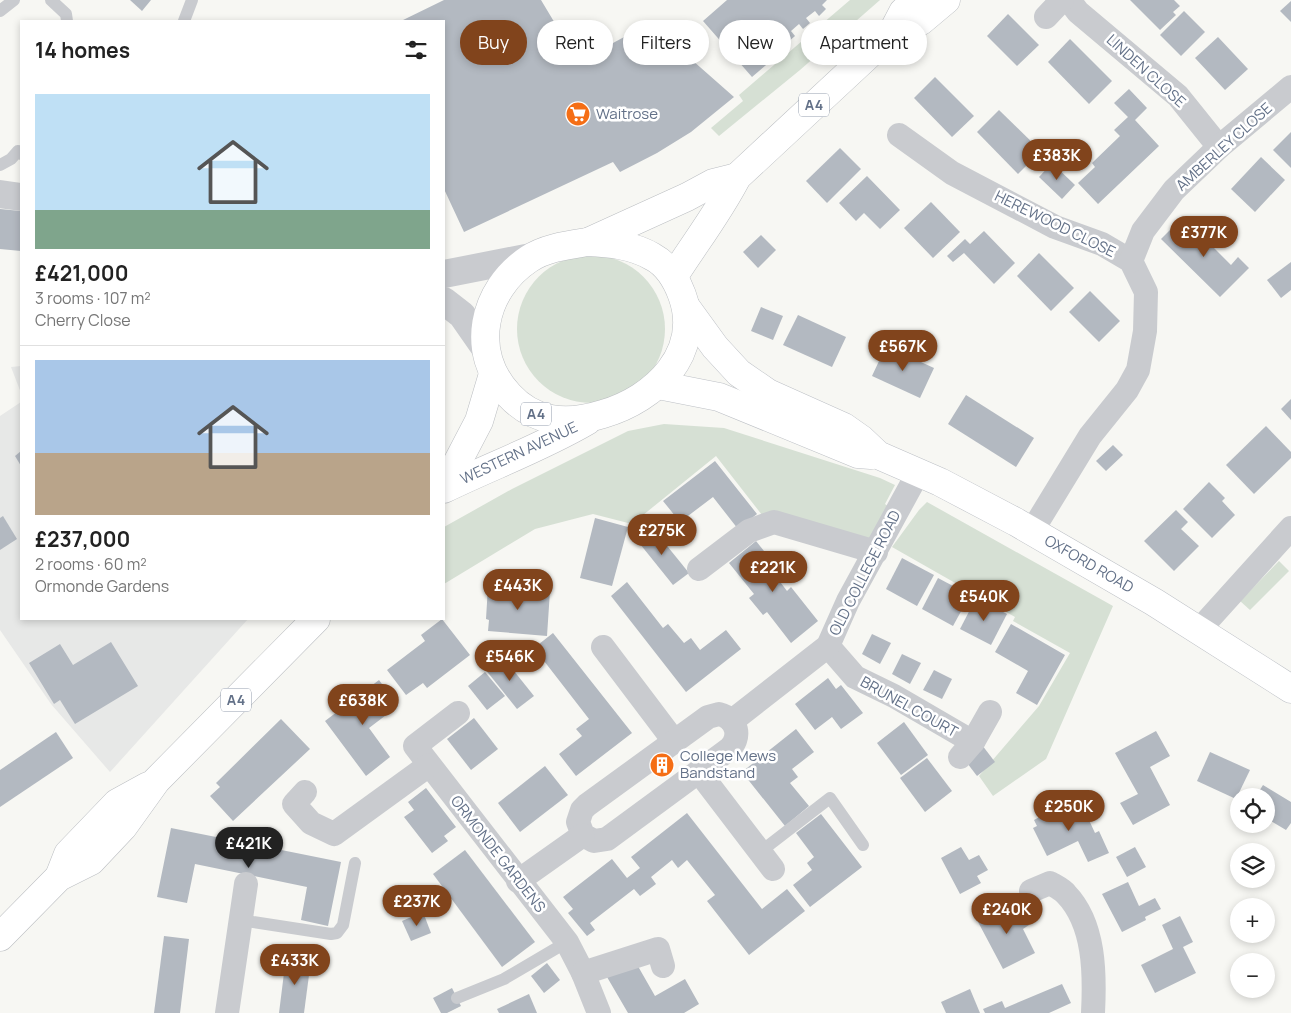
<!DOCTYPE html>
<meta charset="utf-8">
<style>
body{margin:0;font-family:Manrope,sans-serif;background:#f6f6f6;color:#222;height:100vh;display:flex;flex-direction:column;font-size:19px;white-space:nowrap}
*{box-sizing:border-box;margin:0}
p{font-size:16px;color:#767676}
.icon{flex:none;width:28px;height:28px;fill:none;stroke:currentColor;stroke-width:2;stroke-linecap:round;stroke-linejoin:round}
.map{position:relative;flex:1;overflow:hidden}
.details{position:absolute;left:20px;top:20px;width:425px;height:600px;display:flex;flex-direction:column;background:#fff;border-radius:0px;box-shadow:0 2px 8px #0003}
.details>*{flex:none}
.guide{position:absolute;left:460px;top:20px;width:475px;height:45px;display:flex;gap:10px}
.fabs{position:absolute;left:1230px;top:788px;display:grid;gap:10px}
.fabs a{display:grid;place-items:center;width:45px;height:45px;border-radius:50%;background:#fff;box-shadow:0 2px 8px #0003;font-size:25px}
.price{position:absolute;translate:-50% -42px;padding:0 11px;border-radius:18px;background:#81441c;color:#fff;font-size:16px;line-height:32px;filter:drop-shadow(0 1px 2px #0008)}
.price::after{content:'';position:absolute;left:50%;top:30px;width:15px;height:11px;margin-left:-8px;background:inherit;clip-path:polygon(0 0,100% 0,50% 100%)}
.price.active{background:#222;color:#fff}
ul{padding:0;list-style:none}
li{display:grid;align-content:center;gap:10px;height:265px;padding:0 15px}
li+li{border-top:1px solid #e0e0e0}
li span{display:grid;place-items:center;height:155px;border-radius:0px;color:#555}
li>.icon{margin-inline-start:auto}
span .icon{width:90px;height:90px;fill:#fffc;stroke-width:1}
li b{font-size:21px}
h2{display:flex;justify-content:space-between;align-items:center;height:60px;padding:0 15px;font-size:21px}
.tag{padding:0 18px;border-radius:22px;background:#fff;box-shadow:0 2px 8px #0003;font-size:18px;line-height:45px}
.tag.active{background:#81441c;color:#fff}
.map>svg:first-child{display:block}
</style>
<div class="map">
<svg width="1291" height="1013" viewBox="0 0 1291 1013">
<rect width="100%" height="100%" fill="#f7f7f3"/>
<g fill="#e7e8e7">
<polygon points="21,366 21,393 11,367"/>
<polygon points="21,402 21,619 248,619 110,772 51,704 0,630 0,416"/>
</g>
<g fill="#d6e0d4">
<polygon points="850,0 880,0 800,70 719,136 711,128 743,101 739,95"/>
<circle cx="591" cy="329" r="74"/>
<polygon points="664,424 724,428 880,478 895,485 885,504 893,510 875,547 762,515 716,456 632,524 593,514 535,529 444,584 444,527 512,489 628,431"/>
<polygon points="927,502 1113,606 1046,759 993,796 979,776 1039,706 1070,653 1013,621 1015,617 892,547 919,510"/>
<polygon points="1279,561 1289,571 1250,610 1240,601"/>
</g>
<g fill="#b3b9c1">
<polygon points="130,0 151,0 142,11"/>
<polygon points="444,0 541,0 559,30 568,33 576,30 589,56 650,23 734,97 691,132 657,153 620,172 613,162 464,232 444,189 444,21 401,21"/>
<polygon points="727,0 827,0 822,5 826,9 819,16 815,11 806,18 810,23 803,29 799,24 791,31 795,36 788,42 784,38 774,46 780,53 752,77 703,21"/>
<polygon points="1130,0 1174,0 1180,6 1173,12 1176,15 1160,30"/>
<polygon points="1291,1 1291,22 1280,11"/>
<polygon points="1184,11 1205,32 1181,56 1160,35"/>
<polygon points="1008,14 1039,45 1017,66 987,36"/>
<polygon points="1218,37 1248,69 1225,90 1195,58"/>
<polygon points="1070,39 1112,81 1089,104 1048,62"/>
<polygon points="935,77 974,116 952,137 914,98"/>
<polygon points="1129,89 1147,108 1135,120 1159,146 1098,204 1078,183 1095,167 1092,163 1120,136 1114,130 1128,117 1114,103"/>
<polygon points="999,110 1041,151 1018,174 977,132"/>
<polygon points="1291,132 1291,168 1273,150"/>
<polygon points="840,148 861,169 827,203 806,181"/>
<polygon points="1261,157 1285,180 1255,212 1231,189"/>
<polygon points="1052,163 1075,185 1062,199 1039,177"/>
<polygon points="867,176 900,210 880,229 864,213 856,221 839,203"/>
<polygon points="931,202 960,232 933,258 904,228"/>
<polygon points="0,209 21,211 21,251 0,249"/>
<polygon points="1183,217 1231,265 1238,257 1249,268 1220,297 1161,239"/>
<polygon points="984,231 1015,263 994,284 964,253 953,262 947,256 965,239 970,244"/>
<polygon points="761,235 776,250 758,268 743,252"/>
<polygon points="1039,253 1074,288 1051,311 1017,276"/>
<polygon points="1291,262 1291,290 1281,298 1267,280"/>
<polygon points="1090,291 1120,321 1099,342 1069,312"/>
<polygon points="761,307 783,316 773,340 751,331"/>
<polygon points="798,315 846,337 832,367 783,345"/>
<polygon points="886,346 934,368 920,398 872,376"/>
<polygon points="966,395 1034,438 1016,467 948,424"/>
<polygon points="1291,399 1291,420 1281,409"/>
<polygon points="1266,426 1291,452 1291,458 1254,494 1226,465"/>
<polygon points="1113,445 1123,455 1106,471 1096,461"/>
<polygon points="21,451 21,466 15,456"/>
<polygon points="715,461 757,514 738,529 713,497 680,522 663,501"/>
<polygon points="1209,482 1225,498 1222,501 1235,515 1212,538 1183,509"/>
<polygon points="1176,510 1188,522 1181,529 1199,546 1174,571 1144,541"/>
<polygon points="3,516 17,539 0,550 0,518"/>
<polygon points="595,518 628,527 612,586 580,578"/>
<polygon points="651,526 689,573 673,585 636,539"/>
<polygon points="756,541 783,575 778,579 787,591 791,587 818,621 791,643 767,612 763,615 749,598 754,594 729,563"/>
<polygon points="902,558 934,575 917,606 886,589"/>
<polygon points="938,578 970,595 953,626 922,609"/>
<polygon points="627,582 663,628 668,624 684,643 691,638 700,650 726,630 741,649 686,692 611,596"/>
<polygon points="488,586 550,591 547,636 488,631 489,620 486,619"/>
<polygon points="976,598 1007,614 991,645 960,629"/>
<polygon points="442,619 470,655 427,688 423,683 406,695 387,670 425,641 421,635"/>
<polygon points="1011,624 1065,655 1037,705 1016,693 1028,671 995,652"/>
<polygon points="553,633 632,733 576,776 559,754 582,736 576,729 589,719 534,648"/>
<polygon points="872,634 891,643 880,664 862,654"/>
<polygon points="111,642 138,686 75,724 60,700 54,704 29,663 60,644 73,665"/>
<polygon points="902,654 921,663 910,684 892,674"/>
<polygon points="502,656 534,696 517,709 485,669"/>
<polygon points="934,670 952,679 942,699 923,690"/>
<polygon points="485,672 505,696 487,710 468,686"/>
<polygon points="828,678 836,689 841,685 863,713 841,729 832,717 815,730 795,704"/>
<polygon points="379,680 398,706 369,728 390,757 366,776 325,721"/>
<polygon points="474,718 498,749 471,770 447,739"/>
<polygon points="281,719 310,749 233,821 210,796 220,787 216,783"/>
<polygon points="904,722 928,755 901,775 877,743"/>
<polygon points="796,729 814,752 792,769 798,777 790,783 809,806 785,826 742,772"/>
<polygon points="1156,731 1170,756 1150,767 1170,805 1133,825 1120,803 1138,794 1115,753"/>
<polygon points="56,732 73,758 0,807 0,770"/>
<polygon points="982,745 995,762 977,776 964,759"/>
<polygon points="1210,752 1250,770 1236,799 1197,781"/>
<polygon points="670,757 673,763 669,773 662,775 655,772 653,769"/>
<polygon points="927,758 952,791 925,812 900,778"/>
<polygon points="545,766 568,795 520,832 498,803"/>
<polygon points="1263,785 1291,802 1291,823 1286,830 1266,818 1266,796 1256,796"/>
<polygon points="426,788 456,827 444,836 448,841 432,853 404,817 414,810 408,802"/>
<polygon points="1056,802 1062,814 1082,805 1095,833 1099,831 1109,853 1088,862 1078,841 1047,856 1033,828 1037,826 1034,820 1045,814 1042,808"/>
<polygon points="687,813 762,909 787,889 805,911 749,955 707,901 715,895 687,860 678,868 672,860 651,877 656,884 640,896 634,889 590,923 595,930 587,936 568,913 573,909 563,897 612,859 627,878 640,868 631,857"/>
<polygon points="821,814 862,867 810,907 793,885 812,870 807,863 814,857 796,833"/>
<polygon points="171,828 341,862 328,926 301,920 307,887 195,864 187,903 157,897"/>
<polygon points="961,847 969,860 979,855 988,870 977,876 981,883 960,894 941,858"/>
<polygon points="1135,847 1146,867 1127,877 1116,857"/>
<polygon points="465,850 535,942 502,967 433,874"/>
<polygon points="1128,882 1139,906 1155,898 1161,909 1145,917 1146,920 1122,932 1102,894"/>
<polygon points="1009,903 1014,914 1021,910 1029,925 1023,929 1035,953 1003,969 977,920"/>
<polygon points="423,912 431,933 411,941 402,921"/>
<polygon points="1180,916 1193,942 1183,947 1196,973 1155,993 1141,965 1173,949 1162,925"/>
<polygon points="164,936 189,939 180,1013 154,1013"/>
<polygon points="286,957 311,960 304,1013 279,1013"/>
<polygon points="635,961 655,996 685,979 699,1004 684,1013 628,1013 607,977"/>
<polygon points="547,963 560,980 544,993 531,976"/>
<polygon points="1062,984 1071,1003 1049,1013 985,1013 983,1009 1002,1001 1005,1008"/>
<polygon points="452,988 461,1006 447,1013 441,1013 433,998"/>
<polygon points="970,989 980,1013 946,1013 941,1002"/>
<polygon points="529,994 537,1013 499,1013 497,1009"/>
</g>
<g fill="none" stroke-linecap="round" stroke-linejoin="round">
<defs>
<g id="secondary">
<polyline points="686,307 715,347 739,373 768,393 844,427 861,439 878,455 940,482 1016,522 1154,602 1291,689"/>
<polyline points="658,385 719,397 858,454 871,455"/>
</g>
<g id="primary">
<polyline points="892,33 903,12 916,0"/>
<path d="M 587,242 C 609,243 633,245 653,257 C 668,265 676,279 682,295 C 703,353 655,399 603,414 C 587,419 567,422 551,419 C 535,416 520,407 509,395 C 469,353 482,290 529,259 C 545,248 568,245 587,242 Z"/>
<polyline points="588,242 687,197 713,183 737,177"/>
<path d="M 674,276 C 695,243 719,212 737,177 L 892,33 L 921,21 L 946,0"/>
<polyline points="444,488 479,421 493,374"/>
<path d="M 444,489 C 491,466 541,448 587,421"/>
<polyline points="59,877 68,854 117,803 148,786"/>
<polyline points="0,937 59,877 91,861 123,827 156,781 316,619"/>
</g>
</defs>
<use href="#secondary" stroke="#bdc0c6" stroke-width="29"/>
<use href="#primary" stroke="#bbbec2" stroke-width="29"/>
<g stroke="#c9cbcf" stroke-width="12">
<polyline points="51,0 66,14 67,21"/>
<polyline points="0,11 14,0"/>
<polyline points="184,21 192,0"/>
<polyline points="0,165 11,159 18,151 21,154"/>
<polyline points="760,852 830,798 863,845"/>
<polyline points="240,920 331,934 337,933 343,925 355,863"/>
<polyline points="457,998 504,979 567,942"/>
</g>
<g stroke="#c9cbcf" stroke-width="24">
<polyline points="1069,0 1078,12 1178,96 1219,147"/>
<polyline points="1046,17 1062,0"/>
<polyline points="899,135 952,173 1055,227 1102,244 1131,261 1146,292 1145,331 1138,370 1127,390 1090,436 1032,531"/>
<polyline points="1131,261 1143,231 1174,190 1219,147 1291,87"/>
<polyline points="699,569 749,531 774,522 876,552"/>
<polyline points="1199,630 1291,528"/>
<polyline points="828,646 855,677 894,696 973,742"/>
<polyline points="603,647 674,741"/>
<polyline points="458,713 415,746 567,942 583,973 599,1013"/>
<path d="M 719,714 C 738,719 742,738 728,750 L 607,839 L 594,841 L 583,835 L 578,822 L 582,810 L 587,805 L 708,717 Z"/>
<polyline points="732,721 828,646 848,601 918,473"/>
<polyline points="960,757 973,742 990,712"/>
<polyline points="699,772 773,869"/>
<polyline points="305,792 294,804 311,823 334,834 429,765"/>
<polyline points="518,881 583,835"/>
<path d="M 1031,891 L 1050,883 C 1055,886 1062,889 1066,894 C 1095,924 1095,974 1093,1013"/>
<polyline points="583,973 658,949 663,966"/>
<polyline points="227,1013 246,884"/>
</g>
<g stroke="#c9cbcf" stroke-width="28">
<polyline points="0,194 21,197"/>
<polyline points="444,274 531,257"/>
<polyline points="444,301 462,315 485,348"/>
</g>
<use href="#secondary" stroke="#fff" stroke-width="28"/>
<use href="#primary" stroke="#fff" stroke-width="28"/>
</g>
<defs>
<symbol id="supermarket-disc" viewBox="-11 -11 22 22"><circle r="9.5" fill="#f56e15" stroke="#fff"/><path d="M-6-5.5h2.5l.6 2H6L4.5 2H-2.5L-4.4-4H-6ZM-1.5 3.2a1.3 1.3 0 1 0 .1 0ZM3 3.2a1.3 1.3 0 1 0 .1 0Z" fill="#fff"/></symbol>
<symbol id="building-disc" viewBox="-11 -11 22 22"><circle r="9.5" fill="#f56e15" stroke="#fff"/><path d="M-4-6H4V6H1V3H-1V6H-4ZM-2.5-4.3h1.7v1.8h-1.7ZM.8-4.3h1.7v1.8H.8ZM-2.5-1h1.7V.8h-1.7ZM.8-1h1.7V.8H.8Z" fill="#fff"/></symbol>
</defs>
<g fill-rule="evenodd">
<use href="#supermarket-disc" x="564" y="100" width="28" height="28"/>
<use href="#building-disc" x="648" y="751" width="28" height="28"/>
</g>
<g text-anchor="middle" stroke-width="5" stroke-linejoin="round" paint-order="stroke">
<g fill="#fff" stroke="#929cac" stroke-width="1">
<rect x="799" y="93.5" width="30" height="23" rx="4"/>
<rect x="521" y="402.5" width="30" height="23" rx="4"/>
<rect x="221" y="688.5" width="30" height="23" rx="4"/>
</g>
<g font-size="14" font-weight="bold" fill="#637188">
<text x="814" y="110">A4</text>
<text x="536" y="419">A4</text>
<text x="236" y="705">A4</text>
</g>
<g font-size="15" fill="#637188" stroke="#fff">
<text transform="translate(1146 71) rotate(42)" y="5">LINDEN CLOSE</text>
<text transform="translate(1224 147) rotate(-42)" y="5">AMBERLEY CLOSE</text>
<text transform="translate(1055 224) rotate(26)" y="5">HEREWOOD CLOSE</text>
<text transform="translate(519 453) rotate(-25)" y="5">WESTERN AVENUE</text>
<text transform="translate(1089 564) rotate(30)" y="5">OXFORD ROAD</text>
<text transform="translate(865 573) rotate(-63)" y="5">OLD COLLEGE ROAD</text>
<text transform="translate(909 707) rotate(29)" y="5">BRUNEL COURT</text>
<text transform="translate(498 854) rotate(52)" y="5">ORMONDE GARDENS</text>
</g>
<g font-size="15" fill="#637188" stroke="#fff" text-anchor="start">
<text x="596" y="119">Waitrose</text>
<text x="680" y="761">College Mews<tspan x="680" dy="17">Bandstand</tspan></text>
</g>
</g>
</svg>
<div class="fabs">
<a><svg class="icon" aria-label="locate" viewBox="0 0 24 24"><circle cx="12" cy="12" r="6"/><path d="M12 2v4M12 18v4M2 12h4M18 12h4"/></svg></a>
<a><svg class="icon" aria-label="layers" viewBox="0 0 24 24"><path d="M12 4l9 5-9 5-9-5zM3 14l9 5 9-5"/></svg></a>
<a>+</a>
<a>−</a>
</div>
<b class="price" style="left:1057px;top:181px">£383K</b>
<b class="price" style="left:1204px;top:258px">£377K</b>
<b class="price" style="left:903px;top:372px">£567K</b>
<b class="price" style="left:662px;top:556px">£275K</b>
<b class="price" style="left:773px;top:593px">£221K</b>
<b class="price" style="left:518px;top:611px">£443K</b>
<b class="price" style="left:984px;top:622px">£540K</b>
<b class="price" style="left:510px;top:682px">£546K</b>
<b class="price" style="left:363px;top:726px">£638K</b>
<b class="price" style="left:1069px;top:832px">£250K</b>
<b class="price active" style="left:249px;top:869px">£421K</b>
<b class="price" style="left:417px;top:927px">£237K</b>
<b class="price" style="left:1007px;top:935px">£240K</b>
<b class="price" style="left:295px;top:986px">£433K</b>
<div class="guide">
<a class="tag active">Buy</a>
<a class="tag">Rent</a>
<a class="tag">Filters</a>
<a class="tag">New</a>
<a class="tag">Apartment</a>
</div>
<section class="details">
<h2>14 homes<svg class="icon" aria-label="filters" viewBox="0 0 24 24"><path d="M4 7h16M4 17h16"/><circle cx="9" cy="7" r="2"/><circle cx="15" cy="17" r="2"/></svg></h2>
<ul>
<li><span style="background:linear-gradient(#bfe0f5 75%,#7fa58c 0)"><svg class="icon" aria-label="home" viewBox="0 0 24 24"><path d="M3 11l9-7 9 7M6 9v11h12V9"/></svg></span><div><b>£421,000</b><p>3 rooms · 107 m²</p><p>Cherry Close</p></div></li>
<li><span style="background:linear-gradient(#a9c7e8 60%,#b9a48a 0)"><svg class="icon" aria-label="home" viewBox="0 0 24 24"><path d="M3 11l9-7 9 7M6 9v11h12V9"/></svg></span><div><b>£237,000</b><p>2 rooms · 60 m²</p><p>Ormonde Gardens</p></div></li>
</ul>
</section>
</div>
